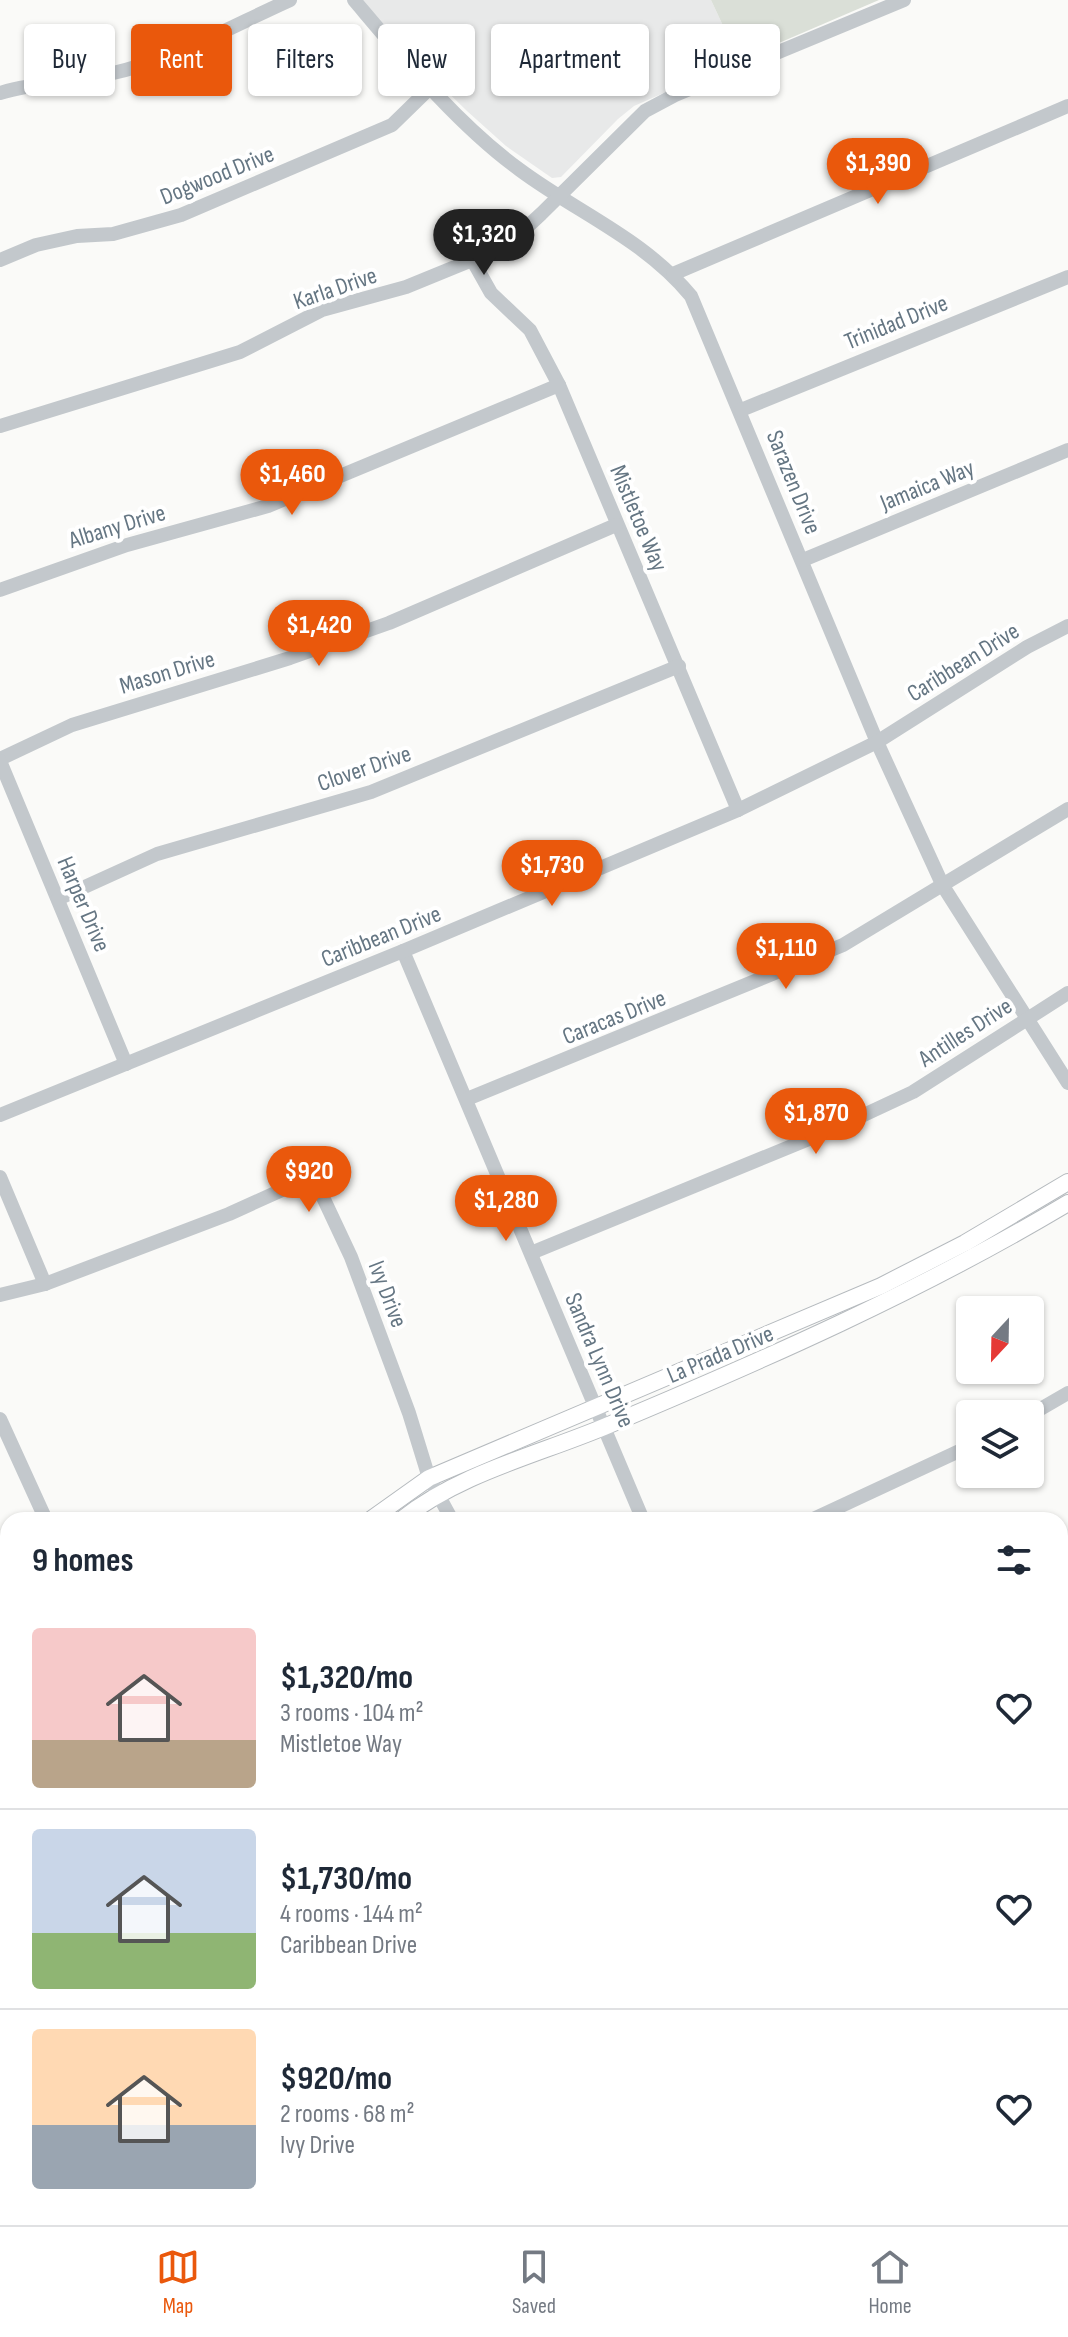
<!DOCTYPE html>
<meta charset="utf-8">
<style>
body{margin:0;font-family:"Sofia Sans Condensed",sans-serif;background:#f2f2f3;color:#1f2937;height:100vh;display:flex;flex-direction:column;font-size:30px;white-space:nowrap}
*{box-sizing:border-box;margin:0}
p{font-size:26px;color:#747a83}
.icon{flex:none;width:44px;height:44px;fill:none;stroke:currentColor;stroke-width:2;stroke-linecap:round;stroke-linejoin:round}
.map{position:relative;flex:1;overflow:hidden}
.panel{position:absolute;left:0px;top:1512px;width:1068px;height:714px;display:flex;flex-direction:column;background:#fff;border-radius:24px 24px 0 0;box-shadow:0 2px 6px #0004}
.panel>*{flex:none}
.hud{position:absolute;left:24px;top:24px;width:1020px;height:72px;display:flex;gap:16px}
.needle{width:52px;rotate:202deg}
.buttons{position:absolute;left:956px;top:1296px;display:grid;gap:16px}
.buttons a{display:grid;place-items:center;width:88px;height:88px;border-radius:8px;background:#fff;box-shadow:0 2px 6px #0004;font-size:40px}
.price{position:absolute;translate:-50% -68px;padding:0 18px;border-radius:28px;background:#ea580c;color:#fff;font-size:26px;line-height:52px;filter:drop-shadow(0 2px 4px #0008)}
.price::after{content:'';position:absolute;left:50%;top:48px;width:24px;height:18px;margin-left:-12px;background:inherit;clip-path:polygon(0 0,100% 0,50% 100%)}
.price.on{background:#222;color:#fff}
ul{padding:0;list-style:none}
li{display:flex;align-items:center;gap:24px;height:200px;padding:0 32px}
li+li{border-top:2px solid #e0e1e3}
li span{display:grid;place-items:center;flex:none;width:224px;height:160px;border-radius:8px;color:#555}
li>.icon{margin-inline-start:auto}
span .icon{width:96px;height:96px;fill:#fffc;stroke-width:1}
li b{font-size:34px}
h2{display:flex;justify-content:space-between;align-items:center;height:96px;padding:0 32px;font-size:34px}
.chip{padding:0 28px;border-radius:8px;background:#fff;box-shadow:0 2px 6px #0004;font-size:28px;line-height:72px}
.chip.on{background:#ea580c;color:#fff}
.menu{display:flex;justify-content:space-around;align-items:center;height:112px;border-top:2px solid #e0e1e3;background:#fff;font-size:22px;color:#747a83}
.menu a{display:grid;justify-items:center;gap:4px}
.menu .on{color:#ea580c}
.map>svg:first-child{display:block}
</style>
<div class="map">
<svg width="1068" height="2225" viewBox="0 0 1068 2225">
<rect width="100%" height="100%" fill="#fafaf8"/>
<polygon fill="#e8e9e9" points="360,0 711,0 739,60 634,106 618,119 561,177 552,178 506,146 467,111 380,26"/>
<g fill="#dadfd7">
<polygon points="711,0 879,0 739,60"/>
<polygon points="8,2051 8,2218 266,2218 269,2225 0,2225 0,2053"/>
</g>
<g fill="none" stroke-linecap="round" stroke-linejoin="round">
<defs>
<g id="major">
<polyline points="370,1520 429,1478 881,1286 965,1243 1068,1182"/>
<path d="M 401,1520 C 460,1473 537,1455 604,1427 C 762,1361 921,1291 1068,1203"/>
<polyline points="0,1677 8,1678"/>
<polyline points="0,1704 8,1704"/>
</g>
</defs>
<use href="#major" stroke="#b5babe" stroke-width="18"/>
<g stroke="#c3c8cc" stroke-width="14">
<path d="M 354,0 C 404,59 457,124 520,170 C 578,213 644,239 691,296 L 877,742 L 943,886 L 1068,1083"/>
<path d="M 0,93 C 36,82 73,82 109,74 C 171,61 232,26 290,0"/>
<polyline points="0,260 36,245 77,236 113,234 181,215 392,125 432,86"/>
<polyline points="473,261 491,293 530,330 559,385 738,810"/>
<polyline points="673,274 1068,106"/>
<polyline points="741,410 1068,277"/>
<polyline points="0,426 240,352 322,310 406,287 494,251 513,240 541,214 645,111 675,95 904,0"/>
<polyline points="803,560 1068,450"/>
<polyline points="0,590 127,545 268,506 559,385"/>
<polyline points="0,759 72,725 290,658 389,623 616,525"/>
<polyline points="0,761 126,1064"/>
<polyline points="58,899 157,854 371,792 679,666"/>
<polyline points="403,951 643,1520"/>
<polyline points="467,1099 843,945 1068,809"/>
<polyline points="0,1115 403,951 738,810 877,742 1027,647 1068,626"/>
<polyline points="0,1177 45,1284"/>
<polyline points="531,1253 838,1127 913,1092 1068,993"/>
<polyline points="0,1295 45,1284 229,1214 313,1176 351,1257 409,1413 429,1478 452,1520"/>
<polyline points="1030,1415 1068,1393"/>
<polyline points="0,1419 46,1520"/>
<polyline points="811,1520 970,1446"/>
<polyline points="1060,1608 1068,1594"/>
<polyline points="1060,1643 1068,1653"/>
<polyline points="1060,1781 1068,1777"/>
<polyline points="1060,2096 1068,2116"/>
<polyline points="361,2218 364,2225"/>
<polyline points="389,2218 392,2225"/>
<polyline points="573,2225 589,2218"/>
</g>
<use href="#major" stroke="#fff" stroke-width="16"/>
</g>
<g text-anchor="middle" stroke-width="8" stroke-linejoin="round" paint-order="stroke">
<g font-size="24" fill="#657683" stroke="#fff">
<text transform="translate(217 175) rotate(-22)" y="8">Dogwood Drive</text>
<text transform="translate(335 288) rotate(-19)" y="8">Karla Drive</text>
<text transform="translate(896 322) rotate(-22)" y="8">Trinidad Drive</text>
<text transform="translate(794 482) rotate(68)" y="8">Sarazen Drive</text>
<text transform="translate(927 485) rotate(-22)" y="8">Jamaica Way</text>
<text transform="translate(639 518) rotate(67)" y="8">Mistletoe Way</text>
<text transform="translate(117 526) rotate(-17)" y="8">Albany Drive</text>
<text transform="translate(963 662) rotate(-32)" y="8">Caribbean Drive</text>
<text transform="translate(167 672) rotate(-17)" y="8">Mason Drive</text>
<text transform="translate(364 768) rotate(-19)" y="8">Clover Drive</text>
<text transform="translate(84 904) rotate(67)" y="8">Harper Drive</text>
<text transform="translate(381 936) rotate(-22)" y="8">Caribbean Drive</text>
<text transform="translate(614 1017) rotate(-22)" y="8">Caracas Drive</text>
<text transform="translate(965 1032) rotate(-33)" y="8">Antilles Drive</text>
<text transform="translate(388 1294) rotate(69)" y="8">Ivy Drive</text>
<text transform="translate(720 1354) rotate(-23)" y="8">La Prada Drive</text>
<text transform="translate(600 1360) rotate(67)" y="8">Sandra Lynn Drive</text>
</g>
</g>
</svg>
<div class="buttons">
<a><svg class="needle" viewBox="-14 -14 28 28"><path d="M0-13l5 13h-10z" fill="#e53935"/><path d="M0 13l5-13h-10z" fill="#747a83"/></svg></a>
<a><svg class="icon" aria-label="layers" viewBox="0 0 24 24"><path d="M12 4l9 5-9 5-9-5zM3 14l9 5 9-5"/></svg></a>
</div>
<b class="price" style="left:878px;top:206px">$1,390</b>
<b class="price on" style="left:484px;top:277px">$1,320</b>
<b class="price" style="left:292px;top:517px">$1,460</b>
<b class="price" style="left:319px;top:668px">$1,420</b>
<b class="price" style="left:552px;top:908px">$1,730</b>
<b class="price" style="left:786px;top:991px">$1,110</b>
<b class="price" style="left:816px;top:1156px">$1,870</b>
<b class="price" style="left:309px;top:1214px">$920</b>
<b class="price" style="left:506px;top:1243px">$1,280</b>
<div class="hud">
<a class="chip">Buy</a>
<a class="chip on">Rent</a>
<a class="chip">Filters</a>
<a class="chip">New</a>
<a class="chip">Apartment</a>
<a class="chip">House</a>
</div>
<section class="panel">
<h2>9 homes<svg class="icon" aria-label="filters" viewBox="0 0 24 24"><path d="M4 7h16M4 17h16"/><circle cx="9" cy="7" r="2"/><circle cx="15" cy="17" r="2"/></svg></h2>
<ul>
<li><span style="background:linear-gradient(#f6c9c9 70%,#b9a48a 0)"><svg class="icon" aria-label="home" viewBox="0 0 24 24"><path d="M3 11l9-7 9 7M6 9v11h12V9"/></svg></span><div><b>$1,320/mo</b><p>3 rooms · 104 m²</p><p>Mistletoe Way</p></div><svg class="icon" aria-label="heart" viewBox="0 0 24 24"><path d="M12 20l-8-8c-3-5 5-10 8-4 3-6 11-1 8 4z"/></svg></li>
<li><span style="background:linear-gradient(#c9d6e8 65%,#8fb573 0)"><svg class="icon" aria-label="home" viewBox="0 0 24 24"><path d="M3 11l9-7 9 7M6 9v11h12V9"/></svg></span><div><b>$1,730/mo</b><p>4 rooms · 144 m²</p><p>Caribbean Drive</p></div><svg class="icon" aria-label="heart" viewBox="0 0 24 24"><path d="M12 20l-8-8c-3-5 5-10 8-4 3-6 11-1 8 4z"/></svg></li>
<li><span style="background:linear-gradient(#ffd9b3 60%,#9aa5b1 0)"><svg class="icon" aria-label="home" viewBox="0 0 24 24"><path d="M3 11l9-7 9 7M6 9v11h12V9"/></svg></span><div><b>$920/mo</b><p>2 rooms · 68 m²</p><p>Ivy Drive</p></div><svg class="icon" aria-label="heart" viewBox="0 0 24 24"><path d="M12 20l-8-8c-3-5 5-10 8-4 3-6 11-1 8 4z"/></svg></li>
</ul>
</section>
</div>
<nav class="menu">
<a class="on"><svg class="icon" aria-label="map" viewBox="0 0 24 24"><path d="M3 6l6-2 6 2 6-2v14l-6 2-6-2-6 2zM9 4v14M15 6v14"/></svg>Map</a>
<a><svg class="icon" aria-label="saved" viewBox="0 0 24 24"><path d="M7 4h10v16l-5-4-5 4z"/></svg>Saved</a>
<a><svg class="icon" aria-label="home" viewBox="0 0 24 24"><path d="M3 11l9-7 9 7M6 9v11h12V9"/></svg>Home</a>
</nav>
